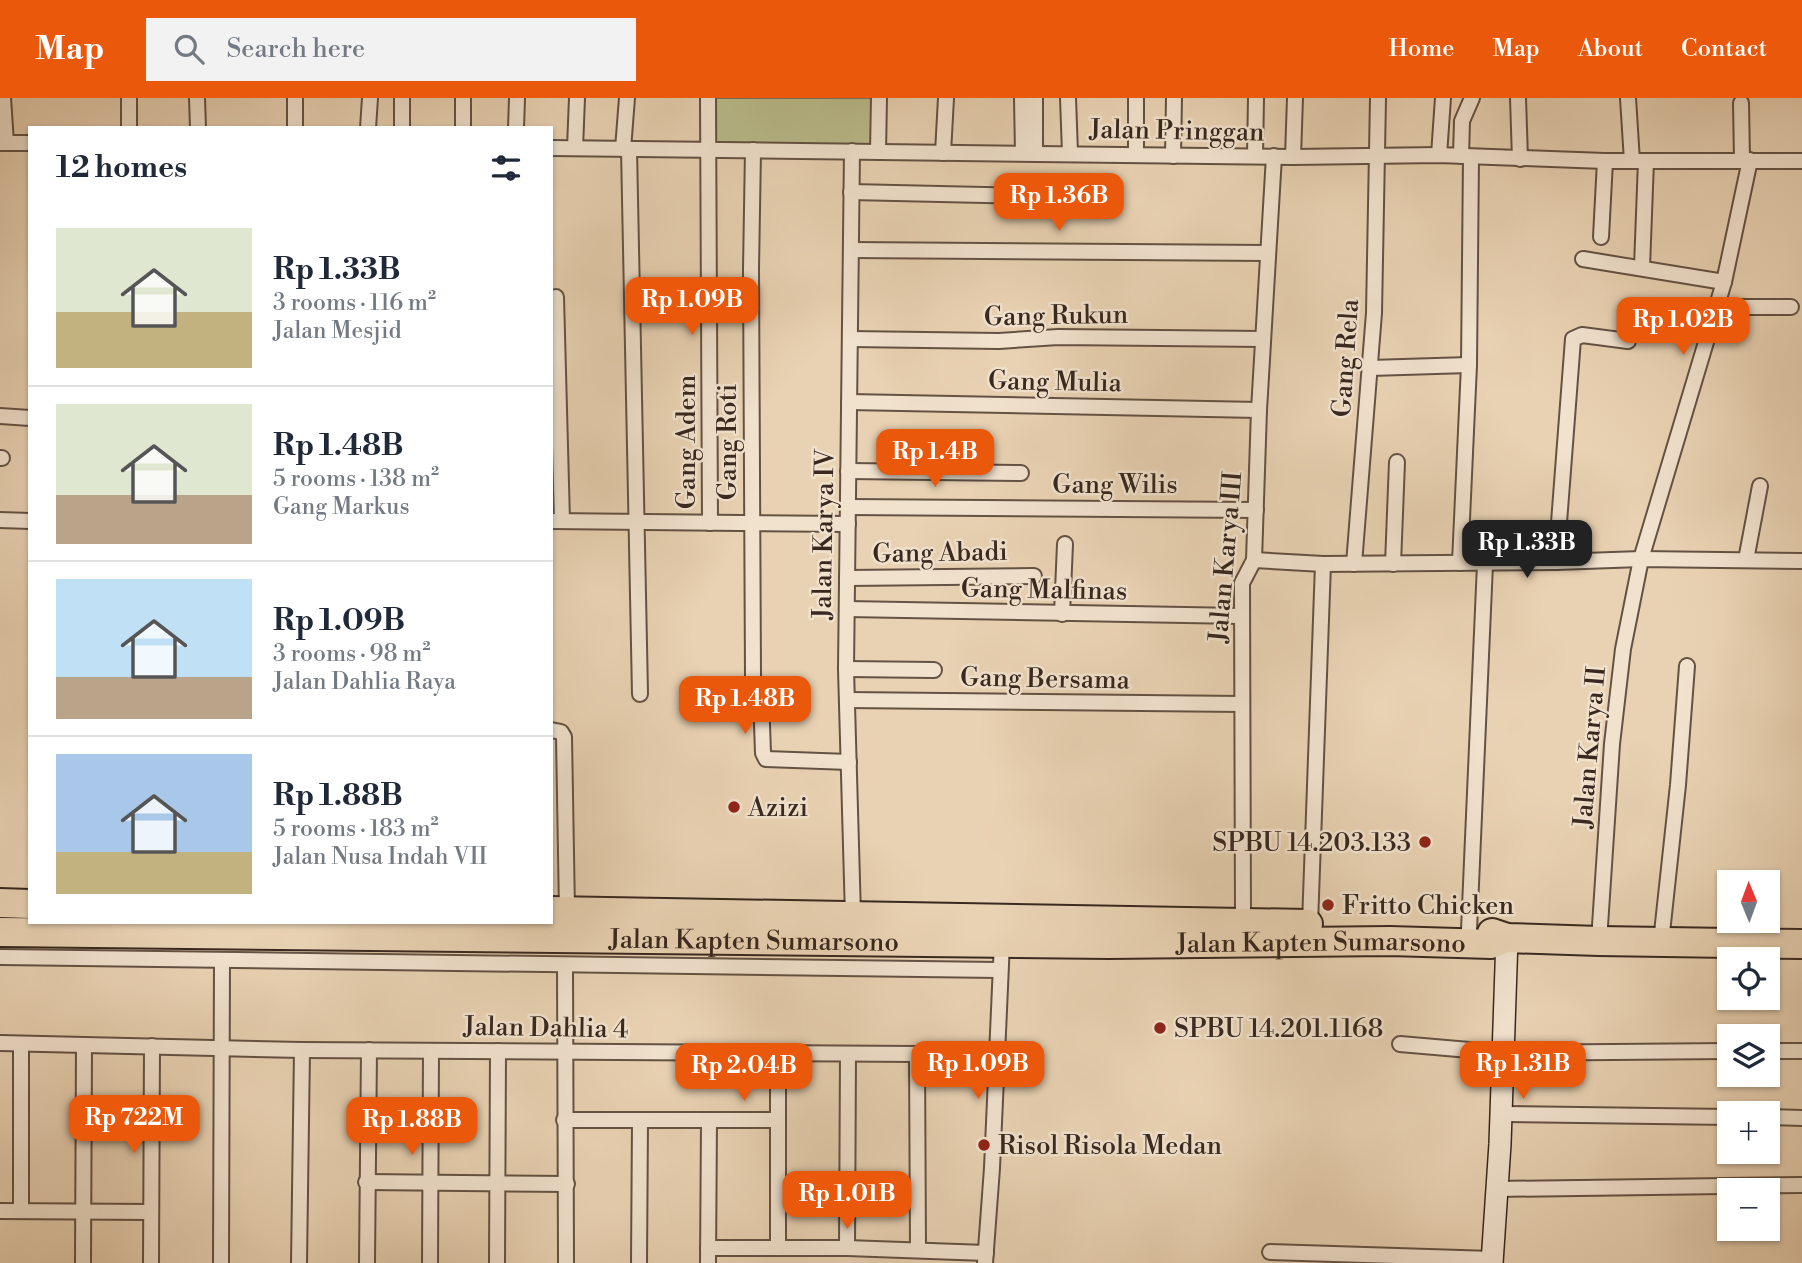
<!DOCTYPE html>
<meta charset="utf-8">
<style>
body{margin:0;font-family:"Libre Bodoni",serif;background:#f2f2f3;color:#1f2937;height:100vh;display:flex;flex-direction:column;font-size:26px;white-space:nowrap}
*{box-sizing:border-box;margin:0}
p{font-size:23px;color:#747a83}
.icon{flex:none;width:38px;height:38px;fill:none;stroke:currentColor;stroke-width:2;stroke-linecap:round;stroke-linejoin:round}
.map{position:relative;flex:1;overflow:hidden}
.drawer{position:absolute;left:28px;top:28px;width:525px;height:798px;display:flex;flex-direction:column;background:#fff;border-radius:0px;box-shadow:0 2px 5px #0004}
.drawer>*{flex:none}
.needle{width:46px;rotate:359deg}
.controls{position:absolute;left:1717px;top:772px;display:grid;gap:14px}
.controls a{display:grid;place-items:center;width:63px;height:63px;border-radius:0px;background:#fff;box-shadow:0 2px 5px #0004;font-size:35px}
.price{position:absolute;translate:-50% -60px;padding:0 16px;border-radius:14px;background:#ea580c;color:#fff;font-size:23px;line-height:46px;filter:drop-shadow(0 2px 4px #0008)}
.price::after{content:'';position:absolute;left:50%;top:42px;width:21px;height:16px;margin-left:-10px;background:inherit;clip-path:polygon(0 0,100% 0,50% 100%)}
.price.current{background:#222;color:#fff}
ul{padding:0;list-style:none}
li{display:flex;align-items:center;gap:21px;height:175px;padding:0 28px}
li+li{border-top:2px solid #e0e1e3}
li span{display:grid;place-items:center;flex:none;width:196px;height:140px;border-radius:0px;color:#555}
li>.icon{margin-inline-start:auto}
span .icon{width:84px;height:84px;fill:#fffc;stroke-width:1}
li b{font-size:30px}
h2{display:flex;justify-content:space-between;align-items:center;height:84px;padding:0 28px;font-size:30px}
header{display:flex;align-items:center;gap:42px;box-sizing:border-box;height:98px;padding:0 35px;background:#ea580c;color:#fff}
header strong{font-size:33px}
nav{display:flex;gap:38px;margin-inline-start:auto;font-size:24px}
.search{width:490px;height:63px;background:#f2f2f3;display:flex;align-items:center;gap:18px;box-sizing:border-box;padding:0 24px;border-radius:0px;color:#747a83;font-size:26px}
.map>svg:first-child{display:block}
</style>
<header>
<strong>Map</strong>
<div class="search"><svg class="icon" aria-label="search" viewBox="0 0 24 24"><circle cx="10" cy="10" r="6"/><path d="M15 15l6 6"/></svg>Search here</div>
<nav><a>Home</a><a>Map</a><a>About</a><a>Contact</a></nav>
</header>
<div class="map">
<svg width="1802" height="1165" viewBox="0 0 1802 1165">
<rect width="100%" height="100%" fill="#e9d2b3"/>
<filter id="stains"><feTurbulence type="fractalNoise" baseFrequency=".00286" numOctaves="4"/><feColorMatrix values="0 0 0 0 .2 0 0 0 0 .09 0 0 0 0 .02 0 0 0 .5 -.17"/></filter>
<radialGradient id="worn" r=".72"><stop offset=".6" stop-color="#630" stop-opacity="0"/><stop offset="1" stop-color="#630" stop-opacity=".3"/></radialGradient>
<polygon fill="#b9bb8a" stroke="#787254" stroke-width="2" points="713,0 878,0 878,49 713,48"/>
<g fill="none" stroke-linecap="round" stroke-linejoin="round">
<defs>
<g id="street">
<polyline points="3,0 6,45"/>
<polyline points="197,0 198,30"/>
<polyline points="402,0 402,30"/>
<polyline points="463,0 463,30"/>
<polyline points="708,0 710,425"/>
<polyline points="1022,0 1023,55"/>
<polyline points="1035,0 1035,55"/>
<polyline points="1068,0 1070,55"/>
<polyline points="1518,0 1520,61"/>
<polyline points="1628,0 1632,63"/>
<polyline points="1741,5 1742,62"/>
<polyline points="129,30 129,0"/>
<polyline points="295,30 295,0"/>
<polyline points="368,30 370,0"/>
<polyline points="516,30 517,0"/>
<polyline points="0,45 30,45"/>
<polyline points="551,50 1293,59 1439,57 1605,63 1802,63"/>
<polyline points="575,50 577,0"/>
<polyline points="623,51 627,0"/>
<polyline points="629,51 640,596"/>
<polyline points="753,52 751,171 753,579"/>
<polyline points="852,53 846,571 853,818"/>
<polyline points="878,54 879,0"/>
<polyline points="943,55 946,0"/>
<polyline points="1136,57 1136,0"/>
<polyline points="1439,57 1443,0"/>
<polyline points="1173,58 1174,0"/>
<polyline points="1255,58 1256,0"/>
<polyline points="1461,58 1462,23 1472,0"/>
<polyline points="1293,59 1295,0"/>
<polyline points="851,94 1080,99"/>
<polyline points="1601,139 1605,63"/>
<polyline points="851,152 1268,155"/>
<polyline points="1583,161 1724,184"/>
<polyline points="1642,169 1646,63"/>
<polyline points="556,199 562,423"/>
<polyline points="1717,209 1791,209"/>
<polyline points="850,241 999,243 1058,239 1263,241"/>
<polyline points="1370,270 1469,267"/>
<polyline points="849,304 1259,312"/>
<polyline points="0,318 30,320"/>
<polyline points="0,360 2,360"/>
<polyline points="848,373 1021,375"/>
<polyline points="848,409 1256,412"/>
<polyline points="0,422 30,423"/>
<polyline points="551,423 848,426"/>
<polyline points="1254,462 1323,466 1556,464 1641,461 1802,463"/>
<polyline points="1746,462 1760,388"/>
<polyline points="1556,464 1573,241 1582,237 1628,243"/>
<polyline points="1460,465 1469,267 1471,59"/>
<polyline points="1354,466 1374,215 1378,0"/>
<polyline points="1393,466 1397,364"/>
<polyline points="847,480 1034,478"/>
<polyline points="847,511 1241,518"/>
<polyline points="1062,516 1065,446"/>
<polyline points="846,571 934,572"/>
<polyline points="761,598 763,655 766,661 849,664"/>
<polyline points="847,602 1242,606"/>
<polyline points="551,632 561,634 564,639 567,813"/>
<polyline points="1243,823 1242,485 1254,462 1259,312 1274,58"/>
<polyline points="1310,826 1323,466"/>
<polyline points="1469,832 1485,466"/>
<polyline points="1599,843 1612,646 1623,551 1641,461 1724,184 1750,62"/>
<polyline points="1661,844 1678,687 1687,568"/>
<polyline points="0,859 999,872"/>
<polyline points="565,867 566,1165"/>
<polyline points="0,945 302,952 917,956 997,959"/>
<polyline points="1400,946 1504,955 1729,953"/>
<polyline points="1768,953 1802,953"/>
<polyline points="917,956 918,1152"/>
<polyline points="1501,1016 1729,1019"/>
<polyline points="1768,1019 1802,1020"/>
<polyline points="564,1022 778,1022"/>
<polyline points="366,1084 567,1086"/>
<polyline points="1497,1091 1802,1087"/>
<polyline points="0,1113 150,1114"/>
<polyline points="21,1113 21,946"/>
<polyline points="708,1150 847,1150 986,1155"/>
<polyline points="778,1150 778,957"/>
<polyline points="847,1150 848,956"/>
<polyline points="1270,1154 1492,1161"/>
<polyline points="83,1165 84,947"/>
<polyline points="151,1165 152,948"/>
<polyline points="221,1165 222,862"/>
<polyline points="299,1165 302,952"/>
<polyline points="367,1165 369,952"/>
<polyline points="430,1165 431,953"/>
<polyline points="497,1165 498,953"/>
<polyline points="639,1165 640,1023"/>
<polyline points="708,1165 709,1022"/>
<polyline points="985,1165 992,1070 1002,844"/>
</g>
<polyline id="secondary" points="1492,1165 1500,1046 1507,840"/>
<g id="highway">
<polyline points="0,805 30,806"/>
<polyline points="551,813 1308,826"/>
<path id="s1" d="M 0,834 L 1109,846 L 1390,843 L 1491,846 L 1507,840"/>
<polyline points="1492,835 1507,840 1599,843 1802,846"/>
</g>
</defs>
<use href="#street" stroke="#645244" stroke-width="18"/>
<use href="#secondary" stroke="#38281f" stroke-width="24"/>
<use href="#highway" stroke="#38281f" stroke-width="32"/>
<use href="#street" stroke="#f1e2ce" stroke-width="14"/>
<use href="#secondary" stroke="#f1e2ce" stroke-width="21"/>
<use href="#highway" stroke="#e9d2b3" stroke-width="28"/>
</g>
<g fill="#8f2418" stroke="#f1e2ce" stroke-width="2.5">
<circle cx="734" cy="709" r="7"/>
<circle cx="1425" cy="744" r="7"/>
<circle cx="1328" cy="807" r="7"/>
<circle cx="1160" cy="930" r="7"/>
<circle cx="984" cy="1047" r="7"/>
</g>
<g text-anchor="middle" stroke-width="5" stroke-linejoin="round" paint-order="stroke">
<g font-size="26" fill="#38281f" stroke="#f1e2ce">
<text transform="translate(1177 32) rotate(1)" y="9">Jalan Pringgan</text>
<text transform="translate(1056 217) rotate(-1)" y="9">Gang Rukun</text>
<text transform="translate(1345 260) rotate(-86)" y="9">Gang Rela</text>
<text transform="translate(1055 283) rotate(1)" y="9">Gang Mulia</text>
<text transform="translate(686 344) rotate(-90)" y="9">Gang Adem</text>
<text transform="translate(727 344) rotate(-90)" y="9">Gang Roti</text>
<text x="1115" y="395">Gang Wilis</text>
<text transform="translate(823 436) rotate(-89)" y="9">Jalan Karya IV</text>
<text transform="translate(940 454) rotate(-1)" y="9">Gang Abadi</text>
<text transform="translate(1225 459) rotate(-85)" y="9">Jalan Karya III</text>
<text transform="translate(1044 491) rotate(1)" y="9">Gang Malfinas</text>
<text transform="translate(1045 580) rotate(1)" y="9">Gang Bersama</text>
<text transform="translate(1589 649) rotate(-85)" y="9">Jalan Karya II</text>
<text dy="9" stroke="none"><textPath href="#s1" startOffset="754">Jalan Kapten Sumarsono</textPath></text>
<text dy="9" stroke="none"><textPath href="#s1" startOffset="1321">Jalan Kapten Sumarsono</textPath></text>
<text transform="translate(546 929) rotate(1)" y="9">Jalan Dahlia 4</text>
</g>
<g font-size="26" fill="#38281f" stroke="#f1e2ce" text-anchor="start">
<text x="748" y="718">Azizi</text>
<text x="1411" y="753" text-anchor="end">SPBU 14.203.133</text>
<text x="1342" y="816">Fritto Chicken</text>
<text x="1174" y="939">SPBU 14.201.1168</text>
<text x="998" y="1056">Risol Risola Medan</text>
</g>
</g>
<rect width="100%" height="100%" filter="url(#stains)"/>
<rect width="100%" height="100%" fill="url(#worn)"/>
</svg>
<div class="controls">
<a><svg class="needle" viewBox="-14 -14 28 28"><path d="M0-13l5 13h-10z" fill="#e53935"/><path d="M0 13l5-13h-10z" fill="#747a83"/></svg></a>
<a><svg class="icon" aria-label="locate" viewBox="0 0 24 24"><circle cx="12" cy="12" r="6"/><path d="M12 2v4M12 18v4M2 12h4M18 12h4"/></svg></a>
<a><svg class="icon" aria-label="layers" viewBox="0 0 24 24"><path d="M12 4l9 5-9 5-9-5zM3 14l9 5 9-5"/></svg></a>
<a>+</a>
<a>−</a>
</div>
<b class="price" style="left:1059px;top:135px">Rp 1.36B</b>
<b class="price" style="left:692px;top:239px">Rp 1.09B</b>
<b class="price" style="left:1683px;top:259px">Rp 1.02B</b>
<b class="price" style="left:935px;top:391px">Rp 1.4B</b>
<b class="price current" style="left:1527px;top:482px">Rp 1.33B</b>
<b class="price" style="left:745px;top:638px">Rp 1.48B</b>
<b class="price" style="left:978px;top:1003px">Rp 1.09B</b>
<b class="price" style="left:1523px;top:1003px">Rp 1.31B</b>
<b class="price" style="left:744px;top:1005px">Rp 2.04B</b>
<b class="price" style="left:134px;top:1057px">Rp 722M</b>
<b class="price" style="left:412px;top:1059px">Rp 1.88B</b>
<b class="price" style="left:847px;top:1133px">Rp 1.01B</b>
<section class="drawer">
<h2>12 homes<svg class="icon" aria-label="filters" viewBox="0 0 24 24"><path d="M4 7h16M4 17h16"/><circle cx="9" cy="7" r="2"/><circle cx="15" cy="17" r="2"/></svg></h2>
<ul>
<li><span style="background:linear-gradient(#dfe7d0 60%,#c2b280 0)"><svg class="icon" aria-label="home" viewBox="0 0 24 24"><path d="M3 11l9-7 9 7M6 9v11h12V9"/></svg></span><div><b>Rp 1.33B</b><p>3 rooms · 116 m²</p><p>Jalan Mesjid</p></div></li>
<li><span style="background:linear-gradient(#dfe7d0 65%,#b9a48a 0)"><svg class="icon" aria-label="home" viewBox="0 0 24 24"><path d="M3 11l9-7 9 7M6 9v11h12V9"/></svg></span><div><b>Rp 1.48B</b><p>5 rooms · 138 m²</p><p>Gang Markus</p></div></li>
<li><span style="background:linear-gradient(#bfe0f5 70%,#b9a48a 0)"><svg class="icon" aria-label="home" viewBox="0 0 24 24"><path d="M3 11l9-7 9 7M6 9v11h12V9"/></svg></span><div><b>Rp 1.09B</b><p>3 rooms · 98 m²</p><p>Jalan Dahlia Raya</p></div></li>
<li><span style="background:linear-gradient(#a9c7e8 70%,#c2b280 0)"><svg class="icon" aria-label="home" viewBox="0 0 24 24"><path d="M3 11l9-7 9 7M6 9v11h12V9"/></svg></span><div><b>Rp 1.88B</b><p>5 rooms · 183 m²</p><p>Jalan Nusa Indah VII</p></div></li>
</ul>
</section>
</div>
